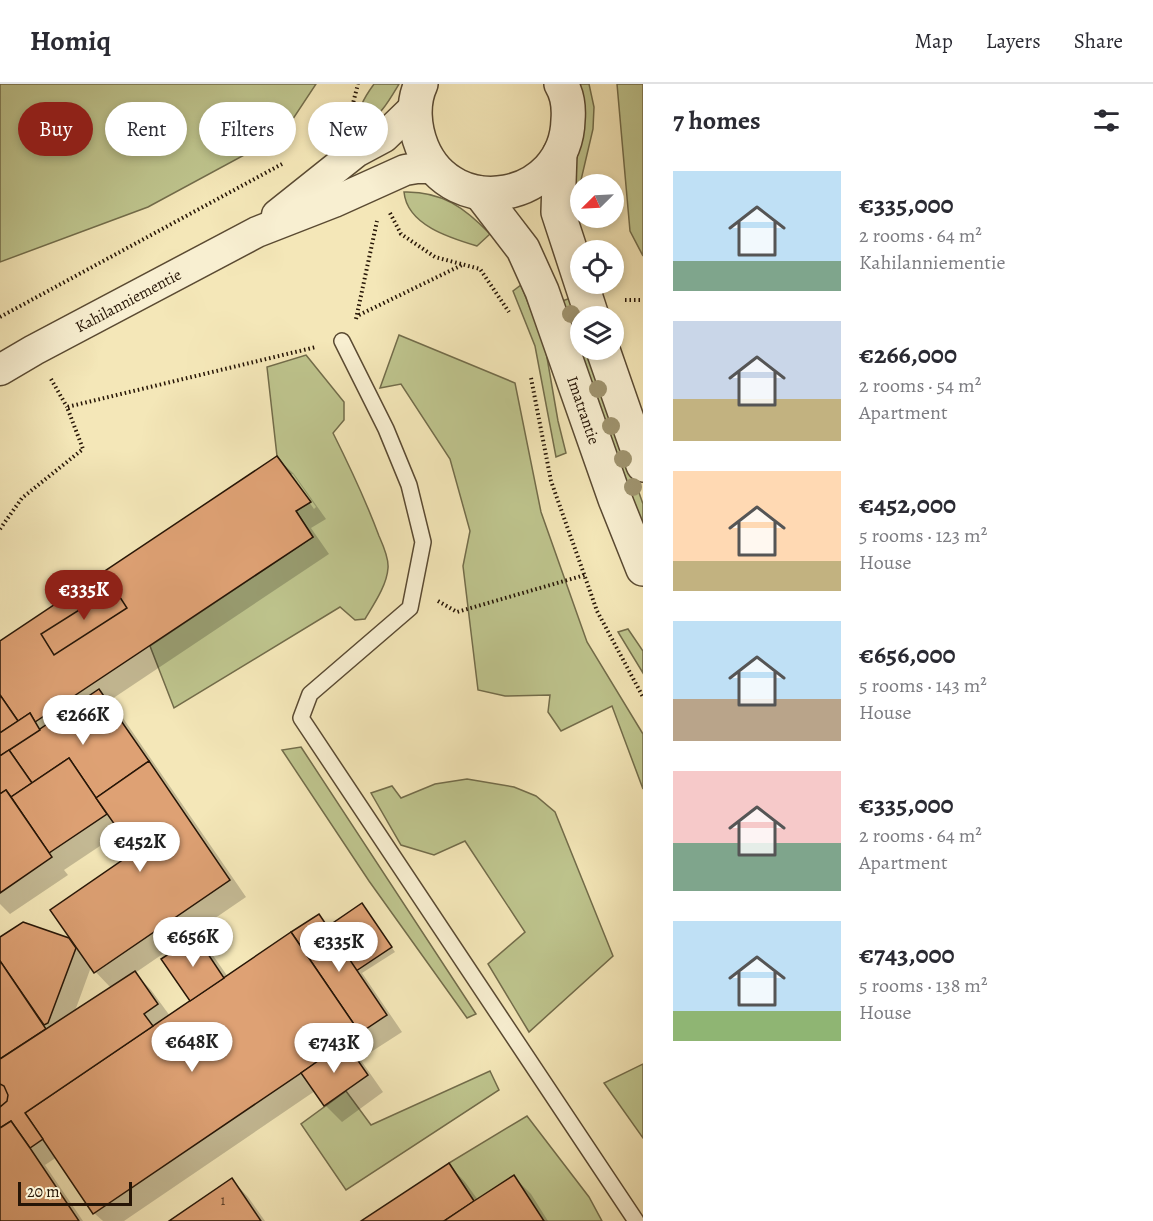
<!DOCTYPE html>
<meta charset="utf-8">
<style>
body{margin:0;font-family:Alegreya,serif;background:#f7f7f7;color:#2b2b33;height:100vh;display:flex;flex-direction:column;font-size:22px;white-space:nowrap}
*{box-sizing:border-box;margin:0}
p{font-size:20px;color:#7c7c81}
.icon{flex:none;width:33px;height:33px;fill:none;stroke:currentColor;stroke-width:2;stroke-linecap:round;stroke-linejoin:round}
.map{position:relative;flex:1;overflow:hidden}
.panel{display:flex;flex-direction:column;background:#fff;width:510px}
.panel>*{flex:none}
.guide{position:absolute;left:18px;top:18px;width:534px;height:54px;display:flex;gap:12px}
.needle{width:39px;rotate:246deg}
.buttons{position:absolute;left:570px;top:90px;display:grid;gap:12px}
.buttons a{display:grid;place-items:center;width:54px;height:54px;border-radius:50%;background:#fff;box-shadow:0 3px 9px #0003;font-size:30px}
.scale{position:absolute;left:18px;bottom:15px;width:114px;box-sizing:border-box;padding-left:6px;border:3px solid #261506;border-top:0;font-size:16px;line-height:21px;white-space:nowrap;color:#261506;-webkit-text-stroke:4px #f8efd1;paint-order:stroke}
.price{position:absolute;translate:-50% -51px;padding:0 14px;border-radius:21px;background:#fff;color:#222;font-size:20px;line-height:39px;filter:drop-shadow(0 2px 3px #0008)}
.price::after{content:'';position:absolute;left:50%;top:36px;width:18px;height:14px;margin-left:-9px;background:inherit;clip-path:polygon(0 0,100% 0,50% 100%)}
.price.current{background:#8f2418;color:#fff}
ul{padding:0;list-style:none}
li{display:flex;align-items:center;gap:18px;height:150px;padding:0 30px}
li span{display:grid;place-items:center;flex:none;width:168px;height:120px;border-radius:0px;color:#555}
li>.icon{margin-inline-start:auto}
span .icon{width:72px;height:72px;fill:#fffc;stroke-width:1}
li b{font-size:26px}
h2{display:flex;justify-content:space-between;align-items:center;height:72px;padding:0 30px;font-size:26px}
.chip{padding:0 21px;border-radius:27px;background:#fff;box-shadow:0 3px 9px #0003;font-size:21px;line-height:54px}
.chip.current{background:#8f2418;color:#fff}
header{display:flex;align-items:center;gap:36px;box-sizing:border-box;height:84px;padding:0 30px;background:#fff;border-bottom:2px solid #e1e1e2}
header strong{font-size:28px}
nav{display:flex;gap:33px;margin-inline-start:auto;font-size:21px}
main{display:flex;flex:1;min-height:0}
.map>svg:first-child{display:block}
</style>
<header>
<strong>Homiq</strong>
<nav><a>Map</a><a>Layers</a><a>Share</a></nav>
</header>
<main>
<div class="map">
<svg width="643" height="1137" viewBox="0 0 643 1137">
<rect width="100%" height="100%" fill="#f4e7b8"/>
<filter id="stains"><feTurbulence type="fractalNoise" baseFrequency=".00333" numOctaves="4"/><feColorMatrix values="0 0 0 0 .2 0 0 0 0 .09 0 0 0 0 .02 0 0 0 .5 -.17"/></filter>
<radialGradient id="worn" r=".72"><stop offset=".6" stop-color="#630" stop-opacity="0"/><stop offset="1" stop-color="#630" stop-opacity=".3"/></radialGradient>
<g fill="#bec48d" stroke="#726c4a" stroke-width="1.5">
<polygon points="0,0 316,0 283,50 148,123 0,178"/>
<path d="M 374,0 L 399,0 C 390,15 379,35 362,42 C 354,28 366,11 374,0 Z"/>
<polygon points="578,0 589,0 594,23 593,45 577,113 578,132 573,133 573,74 582,50 584,25"/>
<polygon points="617,0 643,0 643,172 630,147"/>
<path d="M 404,108 C 442,107 465,124 490,150 L 477,162 C 450,154 407,141 404,108 Z"/>
<polygon points="521,201 545,262 558,337 566,369 556,373 535,262 513,207"/>
<polygon points="571,214 580,241 580,266 589,266 643,420 643,443 562,217"/>
<polygon points="399,251 515,299 541,428 587,558 643,650 643,705 612,622 561,647 548,628 550,611 505,612 478,606 463,482 470,447 450,375 401,300 380,304"/>
<path d="M 306,271 L 344,318 L 344,336 L 333,349 C 350,383 366,417 379,452 C 383,461 389,474 388,484 C 387,501 374,520 365,535 L 355,536 L 340,523 L 174,624 L 150,562 L 313,453 L 296,427 L 310,418 L 277,372 L 267,283 Z"/>
<polygon points="628,545 643,567 643,589 618,548"/>
<polygon points="301,663 476,930 467,934 369,797 282,666"/>
<polygon points="467,695 514,703 536,712 555,728 613,872 529,948 488,880 525,848 465,757 434,771 401,761 371,709 392,702 401,714 435,700"/>
<polygon points="643,980 643,1054 604,999"/>
<polygon points="490,987 499,1006 346,1106 301,1040 346,1007 371,1041"/>
<polygon points="527,1032 589,1113 602,1137 544,1137 474,1117 449,1079"/>
</g>
<g fill="#0003" fill-rule="evenodd">
<path d="M 277,374 L 294,390 L 326,435 L 311,444 L 329,470 L 109,617 L 116,624 L 246,813 L 135,889 L 151,906 L 170,932 L 192,917 L 196,854 L 212,870 L 228,893 L 318,832 L 329,843 L 362,821 L 395,868 L 362,889 L 402,948 L 360,975 L 383,1008 L 342,1038 L 325,1021 L 315,1007 L 124,1137 L 103,1137 L 94,1129 L 57,1073 L 45,1081 L 83,1137 L 0,1137 L 0,855 L 24,840 L 72,857 L 136,768 L 121,748 L 64,786 L 68,791 L 10,830 L 0,820 L 0,558 ZM 289,390 L 293,390 L 316,423 L 314,425 ZM 91,883 L 111,904 L 75,927 Z"/>
<polygon points="449,1081 465,1098 478,1116 514,1093 531,1110 548,1137 364,1137"/>
<polygon points="232,1096 248,1113 265,1137 171,1137"/>
</g>
<g fill="#dea174" stroke="#261506" stroke-width="1.5">
<polygon points="277,372 311,418 296,427 313,453 35,638 30,629 18,637 0,611 0,557"/>
<polygon points="114,504 127,524 54,571 41,550"/>
<polygon points="99,605 149,677 96,714 69,674 32,699 9,666"/>
<polygon points="0,611 18,637 0,649"/>
<polygon points="30,629 40,646 0,672 0,649"/>
<polygon points="9,666 32,699 11,713 6,706 0,710 0,672"/>
<polygon points="69,674 107,730 49,769 11,713"/>
<polygon points="149,677 230,796 94,889 50,826 134,768 96,714"/>
<polygon points="6,706 52,773 0,809 0,710"/>
<polygon points="362,819 392,863 356,887 327,843"/>
<polygon points="319,830 387,931 360,949 291,848"/>
<polygon points="23,838 69,854 76,864 48,939 44,941 0,877 0,853"/>
<polygon points="291,848 360,949 93,1130 25,1029"/>
<polygon points="196,852 224,894 190,917 161,875"/>
<polygon points="0,877 46,945 0,975"/>
<polygon points="135,887 158,920 144,930 153,942 25,1029 43,1055 30,1064 11,1037 0,1044 0,975"/>
<polygon points="345,958 368,991 324,1022 301,989"/>
<polygon points="0,1000 4,1002 8,1011 7,1017 0,1023"/>
<polygon points="11,1037 30,1064 79,1137 0,1137 0,1044"/>
<polygon points="449,1079 474,1117 444,1137 361,1137"/>
<polygon points="514,1091 544,1137 444,1137 474,1117"/>
<polygon points="232,1094 261,1137 169,1137"/>
</g>
<g fill="none" stroke-linecap="round" stroke-linejoin="round">
<defs>
<polyline id="service" points="342,257 386,345 409,401 423,458 410,524 310,610 301,634 636,1137"/>
<g id="minor">
<polyline points="277,131 356,68 384,53 414,24"/>
<polyline points="0,286 34,266 257,148 334,118 405,86 417,84 434,84"/>
</g>
<g id="tertiary">
<path d="M 421,0 C 412,19 414,43 422,63 C 453,138 566,117 568,36 C 569,24 567,10 561,0"/>
<polyline points="560,69 558,128 592,232"/>
<polyline points="480,109 523,165 542,207 615,415 643,485"/>
<polyline points="603,266 643,381"/>
</g>
</defs>
<use href="#service" stroke="#5a4a32" stroke-width="18"/>
<use href="#minor" stroke="#5a4a32" stroke-width="33"/>
<use href="#tertiary" stroke="#5a4a32" stroke-width="36"/>
<g stroke="#261506" stroke-width="4" stroke-dasharray="1.5 3" stroke-linecap="butt">
<polyline points="350,31 358,0"/>
<polyline points="390,129 401,150 435,173 480,185 509,228"/>
<polyline points="625,216 643,216"/>
<polyline points="359,231 462,181"/>
<polyline points="0,233 282,80"/>
<polyline points="356,235 377,137"/>
<polyline points="531,294 551,397 597,527 643,613"/>
<polyline points="51,295 67,323"/>
<polyline points="0,445 22,414 83,365 67,323 316,263"/>
<polyline points="438,517 457,528 585,491"/>
</g>
<use href="#service" stroke="#f8efd1" stroke-width="15"/>
<use href="#minor" stroke="#f8efd1" stroke-width="30"/>
<use href="#tertiary" stroke="#f8efd1" stroke-width="33"/>
</g>
<g fill="#a09570">
<circle cx="571" cy="230" r="9"/>
<circle cx="598" cy="305" r="9"/>
<circle cx="611" cy="342" r="9"/>
<circle cx="623" cy="375" r="9"/>
<circle cx="633" cy="403" r="9"/>
</g>
<g text-anchor="middle" stroke-width="4.5" stroke-linejoin="round" paint-order="stroke">
<g font-size="14" fill="#543822">
<text x="223" y="1121">1</text>
</g>
<g font-size="16" fill="#261506" stroke="#f8efd1">
<text transform="translate(128 216) rotate(-28)" y="6">Kahilanniementie</text>
<text transform="translate(584 326) rotate(71)" y="6">Imatrantie</text>
</g>
</g>
<rect width="100%" height="100%" filter="url(#stains)"/>
<rect width="100%" height="100%" fill="url(#worn)"/>
</svg>
<div class="buttons">
<a><svg class="needle" viewBox="-14 -14 28 28"><path d="M0-13l5 13h-10z" fill="#e53935"/><path d="M0 13l5-13h-10z" fill="#7c7c81"/></svg></a>
<a><svg class="icon" aria-label="locate" viewBox="0 0 24 24"><circle cx="12" cy="12" r="6"/><path d="M12 2v4M12 18v4M2 12h4M18 12h4"/></svg></a>
<a><svg class="icon" aria-label="layers" viewBox="0 0 24 24"><path d="M12 4l9 5-9 5-9-5zM3 14l9 5 9-5"/></svg></a>
</div>
<div class="scale">20 m</div>
<b class="price current" style="left:84px;top:537px">€335K</b>
<b class="price" style="left:83px;top:662px">€266K</b>
<b class="price" style="left:140px;top:789px">€452K</b>
<b class="price" style="left:193px;top:884px">€656K</b>
<b class="price" style="left:339px;top:889px">€335K</b>
<b class="price" style="left:192px;top:989px">€648K</b>
<b class="price" style="left:334px;top:990px">€743K</b>
<div class="guide">
<a class="chip current">Buy</a>
<a class="chip">Rent</a>
<a class="chip">Filters</a>
<a class="chip">New</a>
</div>
</div>
<section class="panel">
<h2>7 homes<svg class="icon" aria-label="filters" viewBox="0 0 24 24"><path d="M4 7h16M4 17h16"/><circle cx="9" cy="7" r="2"/><circle cx="15" cy="17" r="2"/></svg></h2>
<ul>
<li><span style="background:linear-gradient(#bfe0f5 75%,#7fa58c 0)"><svg class="icon" aria-label="home" viewBox="0 0 24 24"><path d="M3 11l9-7 9 7M6 9v11h12V9"/></svg></span><div><b>€335,000</b><p>2 rooms · 64 m²</p><p>Kahilanniementie</p></div></li>
<li><span style="background:linear-gradient(#c9d6e8 65%,#c2b280 0)"><svg class="icon" aria-label="home" viewBox="0 0 24 24"><path d="M3 11l9-7 9 7M6 9v11h12V9"/></svg></span><div><b>€266,000</b><p>2 rooms · 54 m²</p><p>Apartment</p></div></li>
<li><span style="background:linear-gradient(#ffd9b3 75%,#c2b280 0)"><svg class="icon" aria-label="home" viewBox="0 0 24 24"><path d="M3 11l9-7 9 7M6 9v11h12V9"/></svg></span><div><b>€452,000</b><p>5 rooms · 123 m²</p><p>House</p></div></li>
<li><span style="background:linear-gradient(#bfe0f5 65%,#b9a48a 0)"><svg class="icon" aria-label="home" viewBox="0 0 24 24"><path d="M3 11l9-7 9 7M6 9v11h12V9"/></svg></span><div><b>€656,000</b><p>5 rooms · 143 m²</p><p>House</p></div></li>
<li><span style="background:linear-gradient(#f6c9c9 60%,#7fa58c 0)"><svg class="icon" aria-label="home" viewBox="0 0 24 24"><path d="M3 11l9-7 9 7M6 9v11h12V9"/></svg></span><div><b>€335,000</b><p>2 rooms · 64 m²</p><p>Apartment</p></div></li>
<li><span style="background:linear-gradient(#bfe0f5 75%,#8fb573 0)"><svg class="icon" aria-label="home" viewBox="0 0 24 24"><path d="M3 11l9-7 9 7M6 9v11h12V9"/></svg></span><div><b>€743,000</b><p>5 rooms · 138 m²</p><p>House</p></div></li>
</ul>
</section>
</main>
